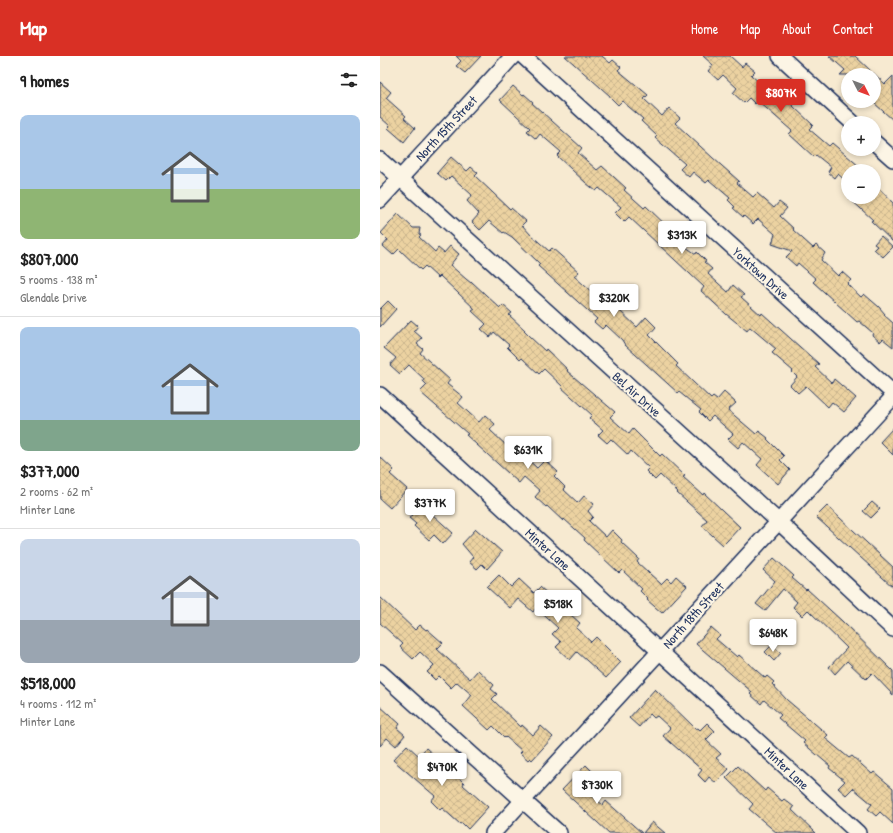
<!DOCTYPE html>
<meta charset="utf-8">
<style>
body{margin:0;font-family:"Patrick Hand",sans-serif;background:#f6f6f6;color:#222;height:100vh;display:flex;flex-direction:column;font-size:15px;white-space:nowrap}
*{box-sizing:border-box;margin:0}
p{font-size:13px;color:#767676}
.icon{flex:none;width:22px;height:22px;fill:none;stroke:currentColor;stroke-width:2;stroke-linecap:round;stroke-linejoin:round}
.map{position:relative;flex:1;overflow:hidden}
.sheet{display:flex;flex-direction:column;background:#fff;width:380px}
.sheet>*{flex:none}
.needle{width:26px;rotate:132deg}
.tools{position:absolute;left:461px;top:12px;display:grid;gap:8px}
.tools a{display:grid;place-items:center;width:40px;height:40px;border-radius:50%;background:#fff;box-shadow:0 2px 6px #0003;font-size:20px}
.price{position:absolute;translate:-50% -34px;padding:0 9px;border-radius:4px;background:#fff;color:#222;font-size:13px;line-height:26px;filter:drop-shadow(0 1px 2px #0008)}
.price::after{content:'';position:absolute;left:50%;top:24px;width:12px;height:9px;margin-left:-6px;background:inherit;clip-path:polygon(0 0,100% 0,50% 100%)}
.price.on{background:#d93025;color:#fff}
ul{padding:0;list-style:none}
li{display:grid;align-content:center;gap:8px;height:212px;padding:0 20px}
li+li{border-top:1px solid #e0e0e0}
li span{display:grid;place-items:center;height:124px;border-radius:8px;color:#555}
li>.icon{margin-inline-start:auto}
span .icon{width:72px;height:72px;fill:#fffc;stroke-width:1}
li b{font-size:17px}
h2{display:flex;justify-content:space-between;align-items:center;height:48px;padding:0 20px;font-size:17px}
header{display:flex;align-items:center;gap:24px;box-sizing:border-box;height:56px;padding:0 20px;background:#d93025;color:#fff}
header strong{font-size:19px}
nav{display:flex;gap:22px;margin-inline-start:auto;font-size:14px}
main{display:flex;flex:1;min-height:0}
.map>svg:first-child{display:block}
</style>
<header>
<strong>Map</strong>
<nav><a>Home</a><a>Map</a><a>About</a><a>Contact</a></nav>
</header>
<main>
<section class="sheet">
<h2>9 homes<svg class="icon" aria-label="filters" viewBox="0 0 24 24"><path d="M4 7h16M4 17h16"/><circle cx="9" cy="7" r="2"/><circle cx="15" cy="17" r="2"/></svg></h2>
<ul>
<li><span style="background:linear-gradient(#a9c7e8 60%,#8fb573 0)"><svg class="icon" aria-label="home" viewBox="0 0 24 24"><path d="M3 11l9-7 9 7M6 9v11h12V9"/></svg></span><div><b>$807,000</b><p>5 rooms · 138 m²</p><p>Glendale Drive</p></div></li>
<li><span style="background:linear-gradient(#a9c7e8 75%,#7fa58c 0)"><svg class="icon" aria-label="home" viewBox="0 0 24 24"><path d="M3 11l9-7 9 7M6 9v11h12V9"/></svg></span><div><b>$377,000</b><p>2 rooms · 62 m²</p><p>Minter Lane</p></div></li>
<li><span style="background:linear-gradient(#c9d6e8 65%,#9aa5b1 0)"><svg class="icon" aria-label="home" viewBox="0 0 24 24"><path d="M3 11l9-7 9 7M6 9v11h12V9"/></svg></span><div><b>$518,000</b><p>4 rooms · 112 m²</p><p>Minter Lane</p></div></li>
</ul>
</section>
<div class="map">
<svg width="513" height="777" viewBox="0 0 513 777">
<defs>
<pattern id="building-cross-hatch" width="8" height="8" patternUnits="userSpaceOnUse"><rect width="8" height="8" fill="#ecd2a1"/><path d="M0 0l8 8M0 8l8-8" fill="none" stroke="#cab58d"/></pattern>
</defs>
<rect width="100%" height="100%" fill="#f7ead1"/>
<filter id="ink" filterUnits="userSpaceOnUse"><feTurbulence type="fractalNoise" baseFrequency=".025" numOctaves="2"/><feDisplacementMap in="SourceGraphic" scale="8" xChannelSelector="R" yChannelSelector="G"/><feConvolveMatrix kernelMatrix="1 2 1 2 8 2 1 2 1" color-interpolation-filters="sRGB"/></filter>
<g filter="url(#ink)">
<g fill="url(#building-cross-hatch)" stroke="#1b2f5e">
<polygon points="76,0 101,0 85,17 76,10 81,5"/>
<polygon points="185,0 222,0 230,7 233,4 241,11 238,14 268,39 264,43 282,60 289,52 300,62 295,67 333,102 359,125 357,127 373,141 377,137 394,152 399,146 407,152 400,160 414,173 413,174 433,192 436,189 445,197 441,204 458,220 462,216 471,224 467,228 481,241 484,238 499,251 505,258 504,259 513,267 513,291 503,283 500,286 492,279 493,277 479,265 477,266 433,226 436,223 418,207 416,210 406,201 412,195 392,188 395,178 378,163 373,168 364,160 363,161 353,152 355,151 348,144 350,142 329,124 326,127 313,116 309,121 300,113 305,108 275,82 277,80 261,65 263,63 242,45 238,49 230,41 230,40"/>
<polygon points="323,0 350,0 362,11 365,7 375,15 371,19 391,37 395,33 433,69 429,73 449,90 452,87 479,110 474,115 468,115 468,127 458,118 455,122 448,116 451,111 436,99 434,101 409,78 412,75 378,45 375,48 369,42 364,47 353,37 357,32 343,19 338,24 328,15 333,9"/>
<polygon points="449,0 475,0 505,28 513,20 513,64 494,47 494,19 460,19 465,14"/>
<polygon points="0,26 11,36 6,42 26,60 24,62 35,72 24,86 8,72 10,70 0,61"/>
<polygon points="133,30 143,39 144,38 153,46 152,47 202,92 198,97 217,114 222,110 246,132 244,134 264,152 266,150 293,176 292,177 306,191 316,198 317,196 326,205 324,206 332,213 328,218 348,236 353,229 364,239 361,241 381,259 382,257 439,308 435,311 452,327 454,323 476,342 464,356 452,346 448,351 426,330 418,337 410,329 417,321 412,316 413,315 392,297 396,293 370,271 367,275 346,258 321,235 324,231 249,161 244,166 235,157 241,151 219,132 216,135 206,127 177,100 181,96 160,78 156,83 147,75 150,72 120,44"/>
<polygon points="71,101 87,115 91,111 98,117 95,120 130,153 131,152 146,165 142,169 151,179 169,195 172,192 199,216 194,220 214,238 217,235 231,247 235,243 243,250 239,254 257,271 266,261 276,271 269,279 298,308 296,310 331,343 333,341 337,344 344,336 356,347 348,354 376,378 379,375 388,382 387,383 404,400 400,404 410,414 398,428 377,409 382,403 363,386 358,392 348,383 353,378 333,360 328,365 319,356 321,354 299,336 298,337 245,289 242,284 226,269 222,273 214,266 217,263 158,210 160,208 132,181 124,176 123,177 109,165 100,174 92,166 99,158 87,145 92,139 71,120 66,125 57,117"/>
<polygon points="494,127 513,147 513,186 491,165 493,164 468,141 494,141"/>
<polygon points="18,158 33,172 40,172 39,178 41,179 39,181 55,196 58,192 64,197 70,190 79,198 70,209 86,223 91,227 92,226 120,252 123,249 132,257 129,259 145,274 144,275 149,280 165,295 166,293 188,314 187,315 235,356 230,361 249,378 253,373 280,400 282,398 305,420 303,421 323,439 324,437 360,471 347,485 343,489 322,470 327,464 297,437 298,436 280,419 275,424 266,415 269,412 251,395 248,399 231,383 227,387 218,379 223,374 209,362 212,359 181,331 182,330 164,313 159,318 142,302 140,304 127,291 129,289 114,276 110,281 101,273 106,268 92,255 95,253 60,220 58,222 45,210 41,214 19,193 13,199 3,190 8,184 1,177"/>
<polygon points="501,180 513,191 503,201 494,193 497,190 494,188"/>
<polygon points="8,245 16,253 0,271 0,253"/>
<polygon points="31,264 38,270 34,275 42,282 37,288 43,293 40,297 70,324 67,328 83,341 78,347 99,366 105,359 115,368 110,374 128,391 134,385 145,395 142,398 157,412 165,404 178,416 174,420 185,431 183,433 198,447 204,440 214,448 208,455 213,461 209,465 226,481 232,474 242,484 241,486 259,503 257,506 281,528 287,522 291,526 296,520 307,530 282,557 267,544 268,543 260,535 262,533 242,514 239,517 204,484 205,482 184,463 183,465 167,450 166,451 155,441 160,435 144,421 139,427 86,379 88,378 40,336 47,329 43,325 44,323 29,309 20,318 10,309 16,302 4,292"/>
<polygon points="513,372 513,399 500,386"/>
<polygon points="0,401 14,414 10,418 27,433 10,452 0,443"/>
<polygon points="47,445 57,454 53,459 73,477 63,488 54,479 49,484 34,470 36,468 29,462 33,459 31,457 40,447 43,450"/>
<polygon points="492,446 500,453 491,462 483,455"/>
<polygon points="447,450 513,511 513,531 436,461"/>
<polygon points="96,473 122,496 107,513 102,508 97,513 89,506 93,501 82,488"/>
<polygon points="394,502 414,520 412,522 426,534 427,533 462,565 513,615 513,639 492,617 486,623 467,605 455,618 449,611 467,592 428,554 422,560 413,551 417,546 403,533 385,555 376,548 395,525 383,514"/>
<polygon points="119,519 131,531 139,523 154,537 160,531 200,567 196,572 211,586 216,581 241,606 226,622 197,596 190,604 176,591 181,586 172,578 178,572 156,552 153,556 138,543 130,552 107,531"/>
<polygon points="0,541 35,574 40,569 46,574 47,573 63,587 57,593 90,623 98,614 114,629 111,633 117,638 112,643 141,671 142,669 153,679 161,670 173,681 152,704 150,702 148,704 140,697 142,695 126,681 125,682 113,670 109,674 83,650 92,639 77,626 71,632 59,620 55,624 47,616 54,609 40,596 33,603 20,591 23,588 0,567"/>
<polygon points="331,571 340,579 336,583 357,601 359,599 385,622 387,620 394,626 392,628 407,644 448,679 445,682 469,702 472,700 492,718 494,716 513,732 513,768 500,756 496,760 488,753 492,748 473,732 466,739 458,732 465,725 449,712 450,710 423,687 425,685 398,662 401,659 384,644 381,648 370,638 372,636 316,588"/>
<polygon points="392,589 401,597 394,605 385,596"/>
<polygon points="275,633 316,673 318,672 320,674 327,667 335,675 326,684 341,698 336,702 349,713 336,727 329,721 325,726 318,719 322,714 283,680 290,672 277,660 274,662 270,658 259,671 249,662"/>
<polygon points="0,650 20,668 17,672 25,679 16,690 7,682 0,690"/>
<polygon points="27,689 39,700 46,692 56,701 53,705 72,722 75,718 84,727 83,729 108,751 88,773 82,767 80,768 62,752 60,754 51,745 55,740 13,704"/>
<polygon points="206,709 215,718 207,727 211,730 207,735 223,749 226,745 262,777 229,777 182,734"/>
<polygon points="358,710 385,735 387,732 402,745 404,743 414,751 412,754 436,777 397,777 369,753 373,748 346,722"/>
<polygon points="272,766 285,777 263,777"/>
</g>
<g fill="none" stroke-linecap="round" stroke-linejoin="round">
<defs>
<g id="minor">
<polyline points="143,0 513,337"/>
<polyline points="400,0 473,67"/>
<polyline points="494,86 513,103"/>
<polyline points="0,104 399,466 513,573"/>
<polyline points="0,144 133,0"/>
<polyline points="0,339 478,777"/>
<polyline points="0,616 179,777"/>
<polyline points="113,777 513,341"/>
</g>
</defs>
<use href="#minor" stroke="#1b2f5e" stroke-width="18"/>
<use href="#minor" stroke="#fcf5e5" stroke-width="15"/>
</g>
</g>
<g text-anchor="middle" stroke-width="4" stroke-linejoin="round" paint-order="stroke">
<g font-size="13" fill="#1b2f5e" stroke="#fcf5e5">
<text transform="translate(66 72) rotate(-47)" y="5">North 15th Street</text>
<text transform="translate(381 217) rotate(42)" y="5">Yorktown Drive</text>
<text transform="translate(257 338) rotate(42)" y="5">Bel Air Drive</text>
<text transform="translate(168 493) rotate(42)" y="5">Minter Lane</text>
<text transform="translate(313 559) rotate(-48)" y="5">North 18th Street</text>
<text transform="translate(407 712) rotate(43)" y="5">Minter Lane</text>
</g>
</g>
</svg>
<div class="tools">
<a><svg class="needle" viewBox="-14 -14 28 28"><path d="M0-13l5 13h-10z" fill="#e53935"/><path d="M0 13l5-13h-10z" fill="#767676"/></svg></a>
<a>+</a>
<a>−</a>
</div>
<b class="price on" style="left:401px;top:57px">$807K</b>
<b class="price" style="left:302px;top:199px">$313K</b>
<b class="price" style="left:234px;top:262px">$320K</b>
<b class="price" style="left:148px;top:414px">$631K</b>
<b class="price" style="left:50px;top:467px">$377K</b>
<b class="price" style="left:178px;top:568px">$518K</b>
<b class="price" style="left:393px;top:597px">$648K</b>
<b class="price" style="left:62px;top:731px">$470K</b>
<b class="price" style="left:217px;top:749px">$730K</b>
</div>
</main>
